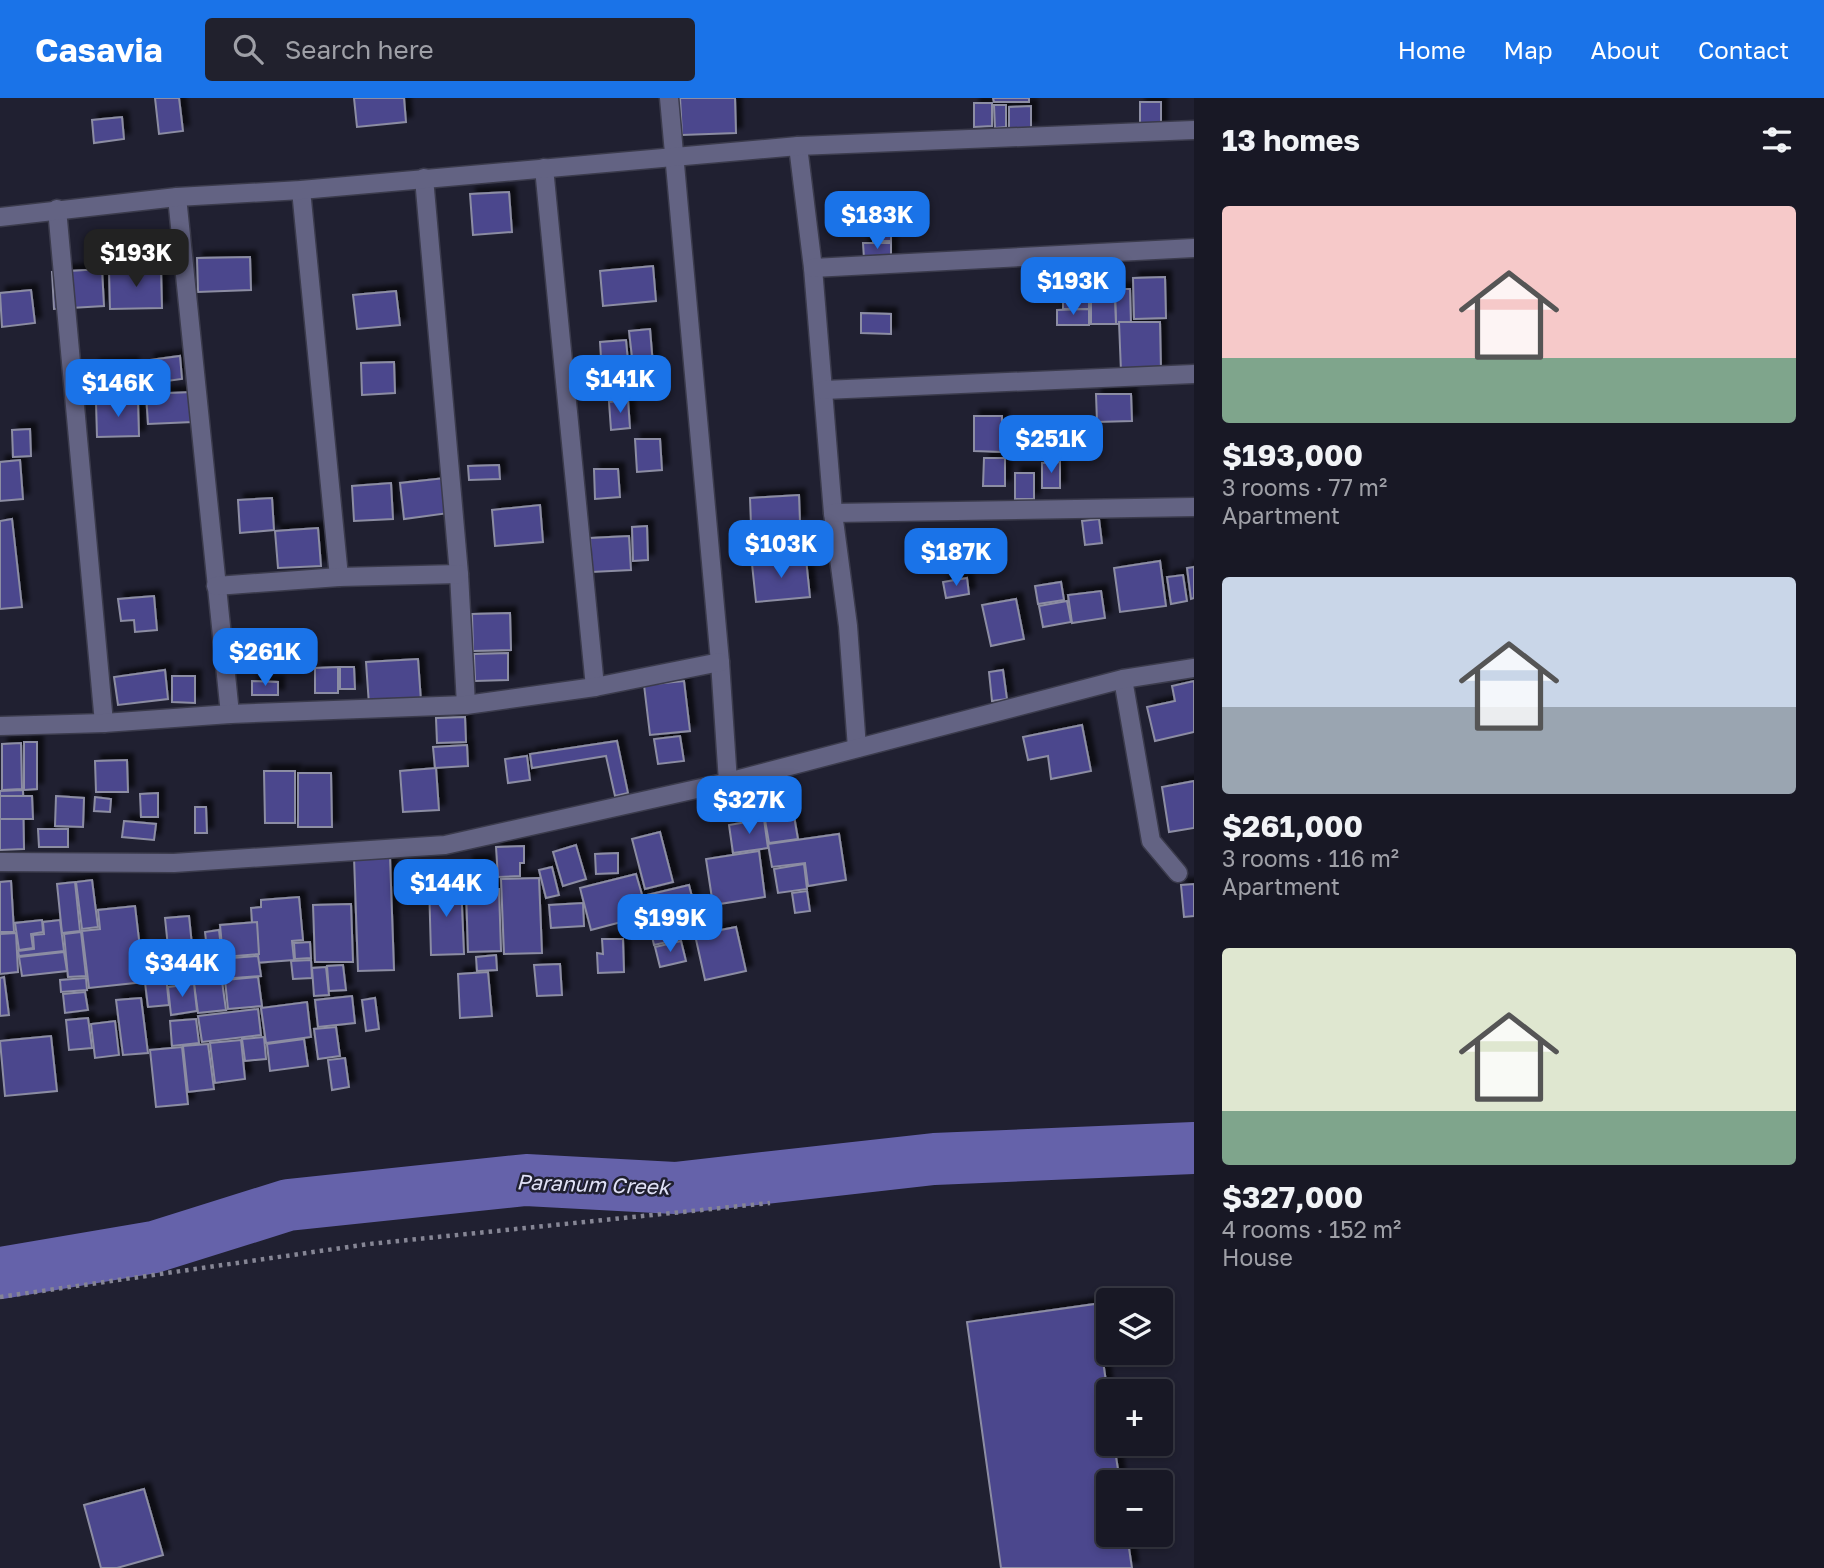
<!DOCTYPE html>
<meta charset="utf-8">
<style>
body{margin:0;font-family:"Golos Text",sans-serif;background:#21212d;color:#f1f3f6;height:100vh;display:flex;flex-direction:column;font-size:26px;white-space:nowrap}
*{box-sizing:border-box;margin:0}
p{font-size:23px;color:#9fa0a7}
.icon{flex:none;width:38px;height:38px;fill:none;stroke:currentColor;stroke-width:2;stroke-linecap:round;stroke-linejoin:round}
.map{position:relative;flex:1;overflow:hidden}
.side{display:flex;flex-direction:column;background:#181825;width:630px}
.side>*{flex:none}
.fabs{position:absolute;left:1096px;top:1190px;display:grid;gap:14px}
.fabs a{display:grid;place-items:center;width:77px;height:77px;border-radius:7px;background:#181825;box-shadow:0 4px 10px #0003,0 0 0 2px #363742;font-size:35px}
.price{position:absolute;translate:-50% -60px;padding:0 16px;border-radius:14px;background:#1a73e8;color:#fff;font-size:23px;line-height:46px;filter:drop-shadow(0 2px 4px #0008)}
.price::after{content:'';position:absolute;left:50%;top:42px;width:21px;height:16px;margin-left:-10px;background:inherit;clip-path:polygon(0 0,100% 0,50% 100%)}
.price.selected{background:#222;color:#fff}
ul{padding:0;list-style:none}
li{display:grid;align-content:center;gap:14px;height:371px;padding:0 28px}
li span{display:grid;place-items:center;height:217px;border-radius:7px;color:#555}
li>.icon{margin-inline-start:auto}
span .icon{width:126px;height:126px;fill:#fffc;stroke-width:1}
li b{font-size:30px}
h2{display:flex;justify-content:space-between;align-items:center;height:84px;padding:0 28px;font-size:30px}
header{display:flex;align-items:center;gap:42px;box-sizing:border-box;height:98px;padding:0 35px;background:#1a73e8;color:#fff}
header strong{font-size:33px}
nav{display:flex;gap:38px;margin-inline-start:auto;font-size:24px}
.search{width:490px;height:63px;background:#21212d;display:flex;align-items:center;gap:18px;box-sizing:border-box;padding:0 24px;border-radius:7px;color:#9fa0a7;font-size:26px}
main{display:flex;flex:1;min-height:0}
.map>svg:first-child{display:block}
</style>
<header>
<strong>Casavia</strong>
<div class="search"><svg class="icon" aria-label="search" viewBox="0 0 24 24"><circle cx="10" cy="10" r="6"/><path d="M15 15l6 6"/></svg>Search here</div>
<nav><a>Home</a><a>Map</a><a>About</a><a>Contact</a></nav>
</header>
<main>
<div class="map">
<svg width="1194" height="1470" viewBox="0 0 1194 1470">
<defs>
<filter id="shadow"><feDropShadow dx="6" dy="-6" stdDeviation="2" flood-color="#0009"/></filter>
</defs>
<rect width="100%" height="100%" fill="#202031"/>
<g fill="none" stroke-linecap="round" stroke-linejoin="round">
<polyline stroke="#6562aa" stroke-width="52" points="0,1175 154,1149 288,1107 526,1082 675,1090 934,1061 1194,1050"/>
</g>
<g fill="#4c478d" stroke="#8c8da3" stroke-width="2" filter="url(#shadow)">
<polygon points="155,0 179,0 183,33 159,36"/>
<polygon points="354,0 404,0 406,24 357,29"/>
<polygon points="680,0 735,0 736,35 682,37"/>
<polygon points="993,0 1029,0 1029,4 994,4"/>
<rect x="1140" y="4" width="21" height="26"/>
<polygon points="974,5 992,5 992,28 974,29"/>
<polygon points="994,7 1006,7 1006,29 995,30"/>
<polygon points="1031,8 1031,30 1009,30 1009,9"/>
<polygon points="122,19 124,41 94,45 92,22"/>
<polygon points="509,94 512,134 473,137 470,96"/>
<polygon points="854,108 871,108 871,133 853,133"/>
<polygon points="872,115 891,115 891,143 873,143"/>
<polygon points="863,145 891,145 891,161 864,161"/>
<polygon points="250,159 251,192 198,194 197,160"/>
<polygon points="653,168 656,203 603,208 600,173"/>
<polygon points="161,170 162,210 110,211 109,172"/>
<polygon points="102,171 104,208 54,211 52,174"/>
<polygon points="1165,179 1166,220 1134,221 1133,180"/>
<polygon points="1089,189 1089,211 1063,211 1063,190"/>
<polygon points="1115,191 1130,191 1131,226 1116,226"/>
<polygon points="31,192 35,225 2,229 0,195"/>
<polygon points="396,193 400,227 357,231 353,197"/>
<polygon points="1115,203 1116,226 1091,226 1091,204"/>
<polygon points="1089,211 1089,227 1057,227 1057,212"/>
<polygon points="861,215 891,216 891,236 861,235"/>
<polygon points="1119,224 1160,224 1161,273 1121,274"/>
<polygon points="650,231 653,267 633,268 629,233"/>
<polygon points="626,242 629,274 602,276 600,244"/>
<polygon points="180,258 182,281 151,285 149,262"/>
<polygon points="394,264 395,295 362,297 361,265"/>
<polygon points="132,265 134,293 96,295 94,267"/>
<polygon points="192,294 193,324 148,326 146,296"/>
<polygon points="1096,296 1131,296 1132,323 1097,324"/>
<polygon points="628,302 630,330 611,332 609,304"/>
<polygon points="138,303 139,338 97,339 96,304"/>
<polygon points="974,318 1002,318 1002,354 974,353"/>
<polygon points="30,331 31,358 13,359 12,332"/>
<polygon points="635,341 660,341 662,372 637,374"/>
<polygon points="984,360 1005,360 1005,388 983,388"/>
<polygon points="20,362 23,401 0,403 0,364"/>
<polygon points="1060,364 1060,390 1042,390 1042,365"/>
<polygon points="499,367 500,381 469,382 468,368"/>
<polygon points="594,371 618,371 620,399 595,401"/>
<rect x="1015" y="375" width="19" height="26"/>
<polygon points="445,380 449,415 404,421 400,385"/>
<polygon points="391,385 393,421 354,423 352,388"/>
<polygon points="799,397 800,424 751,427 750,400"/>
<polygon points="272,400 274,432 240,435 238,402"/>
<polygon points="540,407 543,444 495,448 492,412"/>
<polygon points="12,421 22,509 0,511 0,423"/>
<polygon points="1099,421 1102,445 1085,447 1082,423"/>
<polygon points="647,428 648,462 633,463 632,429"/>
<polygon points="318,430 321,468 278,470 275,433"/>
<polygon points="629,438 631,472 592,474 590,440"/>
<polygon points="806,461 810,499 756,504 752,466"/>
<polygon points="1160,463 1166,508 1120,514 1114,470"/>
<polygon points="1194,469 1194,500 1191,501 1187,470"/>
<polygon points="1183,477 1187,503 1171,506 1167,479"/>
<polygon points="967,480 969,496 946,500 943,484"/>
<polygon points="1061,484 1064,502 1038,506 1035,488"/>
<polygon points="1101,493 1105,520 1072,525 1068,497"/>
<polygon points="154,498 157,532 135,534 134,522 121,523 118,501"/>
<polygon points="1016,501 1024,541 991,548 982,507"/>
<polygon points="1067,503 1071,524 1043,529 1039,508"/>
<polygon points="510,515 511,552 473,553 472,516"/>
<polygon points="508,555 508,582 475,583 474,556"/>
<polygon points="418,561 421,603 369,607 366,564"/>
<polygon points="338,569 338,595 315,595 315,570"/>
<polygon points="340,569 354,569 355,591 340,591"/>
<polygon points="165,572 168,601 118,607 114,579"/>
<polygon points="1003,572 1007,601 992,603 989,574"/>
<polygon points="172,578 195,578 195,605 172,604"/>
<polygon points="252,583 278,584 278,597 252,597"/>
<polygon points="684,583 690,633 650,637 644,587"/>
<polygon points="1194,583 1194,634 1155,643 1147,609 1175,603 1172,588"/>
<polygon points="465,619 466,644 437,645 436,620"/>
<polygon points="1082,627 1091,673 1051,681 1048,658 1028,662 1023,639"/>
<polygon points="680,638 684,663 658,666 654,641"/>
<polygon points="617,643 628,695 615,698 606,658 532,670 530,656"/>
<polygon points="24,644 37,644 37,691 24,692"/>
<polygon points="21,645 22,691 2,692 2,646"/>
<polygon points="467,647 468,668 435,670 433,649"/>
<polygon points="527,658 530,682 508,685 505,661"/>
<polygon points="127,662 128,694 96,694 95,663"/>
<polygon points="436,670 439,712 403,714 400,673"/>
<polygon points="264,673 295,673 295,725 265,725"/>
<polygon points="298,675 331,675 332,729 298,729"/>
<polygon points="1194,683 1194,730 1169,734 1162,689"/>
<polygon points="790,687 794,716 761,720 757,692"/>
<polygon points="23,692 24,751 0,752 0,693"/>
<polygon points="757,693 760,718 724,723 720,699"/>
<polygon points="158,695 158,719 141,719 140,696"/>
<polygon points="0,698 32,698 33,721 0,721"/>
<polygon points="56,698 84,700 83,729 55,728"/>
<polygon points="95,699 111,701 110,714 94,713"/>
<polygon points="195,709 206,709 207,735 195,735"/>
<polygon points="794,718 798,741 769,745 765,722"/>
<polygon points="764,721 768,750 733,755 729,727"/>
<polygon points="124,723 156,726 154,742 122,739"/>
<polygon points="38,731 68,731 68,749 39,749"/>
<polygon points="660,734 673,784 645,791 632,741"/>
<polygon points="839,736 846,782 808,788 805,765 772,769 768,746"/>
<polygon points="576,747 586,781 563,788 553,754"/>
<polygon points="524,748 524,765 520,765 520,778 498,779 496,749"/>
<polygon points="759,753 765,799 713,807 706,761"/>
<polygon points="618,755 618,775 596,776 595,756"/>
<polygon points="354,759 390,759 394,872 358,873"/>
<polygon points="486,763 488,788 469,789 467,764"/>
<polygon points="804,766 807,791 778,795 774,771"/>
<polygon points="552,769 559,797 546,800 539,772"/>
<polygon points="636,776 648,817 591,832 580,790"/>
<polygon points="539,780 542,855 504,856 501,781"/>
<polygon points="92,782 98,829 82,831 76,784"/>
<polygon points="11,783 14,834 0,834 0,784"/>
<polygon points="75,784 80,833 62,835 57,786"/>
<polygon points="461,784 464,856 431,857 429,785"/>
<polygon points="1194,786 1194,818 1184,819 1181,787"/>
<polygon points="689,787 697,818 654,828 647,797"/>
<polygon points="499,791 501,853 468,854 466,792"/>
<polygon points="807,793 810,813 795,815 792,795"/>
<polygon points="299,799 303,842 292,843 294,862 255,865 251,810 261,809 261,802"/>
<polygon points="583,805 584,828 551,830 549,807"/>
<polygon points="351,806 353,864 315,864 313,807"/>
<polygon points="135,808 144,884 89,890 82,833 100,831 98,812"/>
<polygon points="189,818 193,857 169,859 165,820"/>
<polygon points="42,822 43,834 31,836 33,850 19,852 15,825"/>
<polygon points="60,822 64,853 19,858 18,853 34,851 33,837 44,836 43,824"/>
<polygon points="680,823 684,840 654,847 650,830"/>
<polygon points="257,824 259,856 223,859 220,827"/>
<polygon points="736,829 746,873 705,882 695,837"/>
<polygon points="219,832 222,859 208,861 205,834"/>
<polygon points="81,834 86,878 68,879 64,836"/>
<polygon points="16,835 18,874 0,876 0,836"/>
<polygon points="602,841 623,841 624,874 598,875 597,855 603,856"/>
<polygon points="681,843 686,863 660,869 655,849"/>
<polygon points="310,844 311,860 295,861 294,845"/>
<polygon points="163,849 169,907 148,909 141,852"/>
<polygon points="64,854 67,873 22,878 19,859"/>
<polygon points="204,857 205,864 217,863 220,881 173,886 169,861"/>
<polygon points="496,857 497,872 477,873 476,859"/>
<polygon points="258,858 261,878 221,881 219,861"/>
<polygon points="311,862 312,880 293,881 291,863"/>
<polygon points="560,866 562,897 537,898 534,867"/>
<polygon points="343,867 346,892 329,893 327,868"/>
<polygon points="326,869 329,897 314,898 312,870"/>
<polygon points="488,874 492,918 460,920 458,876"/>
<polygon points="4,879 9,917 0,918 0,880"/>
<polygon points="258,879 262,908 228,911 225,882"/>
<polygon points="86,880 87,892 61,894 60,882"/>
<polygon points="222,883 226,912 198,915 194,886"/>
<polygon points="194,886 197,913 171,917 168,889"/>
<polygon points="85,894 88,912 65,915 63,896"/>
<polygon points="352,898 355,925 318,929 315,902"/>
<polygon points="141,900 148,955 123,957 116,902"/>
<polygon points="375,900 379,931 366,933 362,902"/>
<polygon points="307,904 311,939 266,945 261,910"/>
<polygon points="258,911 261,937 202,944 198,918"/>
<polygon points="88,920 92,950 69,952 66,922"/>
<polygon points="196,921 199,945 172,948 170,923"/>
<polygon points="115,923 119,957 95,960 91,926"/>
<polygon points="336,929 340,958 318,961 314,931"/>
<polygon points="51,938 57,993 5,998 0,943"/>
<polygon points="264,939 266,961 245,963 242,941"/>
<polygon points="304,941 308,968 270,973 267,946"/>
<polygon points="241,942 245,981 215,985 210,945"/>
<polygon points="208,946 214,991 188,994 183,948"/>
<polygon points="182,949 188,1006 156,1009 150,952"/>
<polygon points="345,960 349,989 332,992 328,962"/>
<polygon points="1095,1206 1108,1298 1108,1346 1114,1346 1120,1384 1108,1384 1108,1437 1127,1437 1132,1470 1001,1470 967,1224"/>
<polygon points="144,1391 163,1457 117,1470 101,1470 84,1407"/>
</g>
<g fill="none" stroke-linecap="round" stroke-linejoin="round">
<defs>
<g id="minor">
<polyline points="669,0 720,564 728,684"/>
<polyline points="798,48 813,170 833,415 848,528 857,650"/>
<polyline points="544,70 595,589"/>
<polyline points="424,80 459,476 466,607"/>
<polyline points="301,92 339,479"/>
<polyline points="177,99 230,616"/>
<polyline points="57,111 104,625"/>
<polyline points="0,119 177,99 301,92 798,48 1194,32"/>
<polyline points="813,170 1194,150"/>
<polyline points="824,292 1194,276"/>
<polyline points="833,415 1194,409"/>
<polyline points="216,488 339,479 459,476"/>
<polyline points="1123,581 1151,743 1178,775"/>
<polyline points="0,628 104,625 230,616 466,607 595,589 720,564"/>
<polyline points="0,764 174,765 445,747 728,684 1123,581 1194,570"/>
</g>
</defs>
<use href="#minor" stroke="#3b3b4c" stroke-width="21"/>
<polyline stroke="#868695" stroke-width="4.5" stroke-dasharray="3.5 5" stroke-linecap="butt" points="0,1199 369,1146 770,1105"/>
<use href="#minor" stroke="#636383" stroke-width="18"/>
</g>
<g text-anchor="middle" stroke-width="5" stroke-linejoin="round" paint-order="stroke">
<g font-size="21" font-style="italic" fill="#e1e2f7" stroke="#202031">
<text transform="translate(593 1087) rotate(2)" y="7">Paranum Creek</text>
</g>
</g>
</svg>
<div class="fabs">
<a><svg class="icon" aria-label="layers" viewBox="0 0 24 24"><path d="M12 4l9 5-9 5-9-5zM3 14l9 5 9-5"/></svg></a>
<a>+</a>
<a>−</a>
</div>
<b class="price" style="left:877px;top:153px">$183K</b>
<b class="price selected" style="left:136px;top:191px">$193K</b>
<b class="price" style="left:1073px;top:219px">$193K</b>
<b class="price" style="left:620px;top:317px">$141K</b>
<b class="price" style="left:118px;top:321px">$146K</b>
<b class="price" style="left:1051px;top:377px">$251K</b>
<b class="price" style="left:781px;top:482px">$103K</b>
<b class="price" style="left:956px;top:490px">$187K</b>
<b class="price" style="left:265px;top:590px">$261K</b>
<b class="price" style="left:749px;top:738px">$327K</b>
<b class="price" style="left:446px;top:821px">$144K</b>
<b class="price" style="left:670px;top:856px">$199K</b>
<b class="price" style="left:182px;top:901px">$344K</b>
</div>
<section class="side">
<h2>13 homes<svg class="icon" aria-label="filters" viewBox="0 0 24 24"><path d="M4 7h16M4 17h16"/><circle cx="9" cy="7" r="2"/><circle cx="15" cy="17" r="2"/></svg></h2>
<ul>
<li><span style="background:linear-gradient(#f6c9c9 70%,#7fa58c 0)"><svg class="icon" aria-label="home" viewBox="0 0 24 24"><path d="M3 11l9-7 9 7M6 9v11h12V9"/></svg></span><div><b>$193,000</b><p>3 rooms · 77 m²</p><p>Apartment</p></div></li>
<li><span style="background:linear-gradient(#c9d6e8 60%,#9aa5b1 0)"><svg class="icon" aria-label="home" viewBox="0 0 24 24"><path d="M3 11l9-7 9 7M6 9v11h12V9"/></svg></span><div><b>$261,000</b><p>3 rooms · 116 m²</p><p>Apartment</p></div></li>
<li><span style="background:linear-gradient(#dfe7d0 75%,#7fa58c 0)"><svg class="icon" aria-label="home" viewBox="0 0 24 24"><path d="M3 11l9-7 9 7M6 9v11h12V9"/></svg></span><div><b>$327,000</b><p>4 rooms · 152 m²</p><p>House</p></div></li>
</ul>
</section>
</main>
